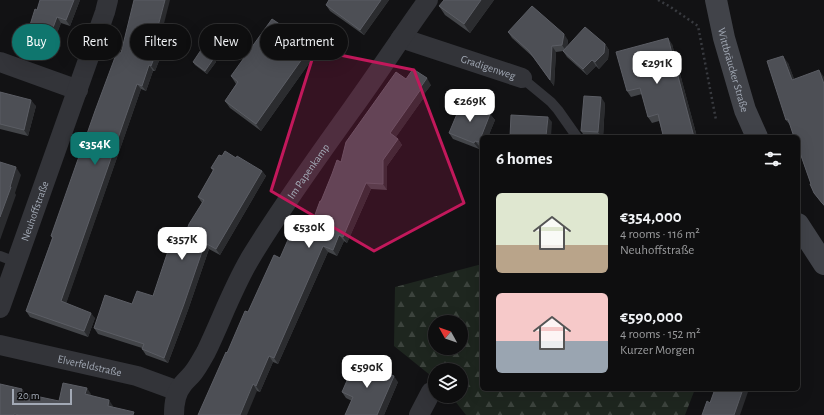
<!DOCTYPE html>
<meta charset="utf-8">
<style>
body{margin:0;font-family:"Alegreya Sans",sans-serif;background:#171718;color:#f1f3f6;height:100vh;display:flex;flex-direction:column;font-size:15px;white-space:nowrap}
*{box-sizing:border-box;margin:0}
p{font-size:13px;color:#9b9c9e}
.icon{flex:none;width:22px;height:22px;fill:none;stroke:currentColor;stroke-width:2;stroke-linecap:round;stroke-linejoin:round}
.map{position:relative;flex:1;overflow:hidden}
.details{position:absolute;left:480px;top:135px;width:320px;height:256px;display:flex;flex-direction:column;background:#0e0e0f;border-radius:6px;box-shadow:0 4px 16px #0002,0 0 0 1px #2e2e2f}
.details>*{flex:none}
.banner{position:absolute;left:12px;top:24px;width:380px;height:36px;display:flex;gap:8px}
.needle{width:26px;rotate:310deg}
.fabs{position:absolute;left:428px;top:315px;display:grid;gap:8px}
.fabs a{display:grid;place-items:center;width:40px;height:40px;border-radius:50%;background:#0e0e0f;box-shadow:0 4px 16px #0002,0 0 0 1px #2e2e2f;font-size:20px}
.scale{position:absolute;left:12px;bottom:10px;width:60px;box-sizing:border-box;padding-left:4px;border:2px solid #a2a9b5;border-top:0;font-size:11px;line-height:14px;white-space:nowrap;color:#a2a9b5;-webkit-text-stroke:3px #0d0d0e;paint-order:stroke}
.price{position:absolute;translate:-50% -34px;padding:0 9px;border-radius:8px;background:#fff;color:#222;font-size:13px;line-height:26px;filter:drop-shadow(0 1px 2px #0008)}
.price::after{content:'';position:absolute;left:50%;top:24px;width:12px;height:9px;margin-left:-6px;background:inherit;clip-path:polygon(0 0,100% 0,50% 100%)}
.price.selected{background:#0f766e;color:#fff}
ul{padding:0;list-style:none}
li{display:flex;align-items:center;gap:12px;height:100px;padding:0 16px}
li span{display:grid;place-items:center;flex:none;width:112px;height:80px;border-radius:6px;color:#555}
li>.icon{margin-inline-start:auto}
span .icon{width:48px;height:48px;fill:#fffc;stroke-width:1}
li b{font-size:17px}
h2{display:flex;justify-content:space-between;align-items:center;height:48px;padding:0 16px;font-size:17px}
.chip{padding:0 14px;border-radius:18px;background:#0e0e0f;box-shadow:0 4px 16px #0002,0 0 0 1px #2e2e2f;font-size:14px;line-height:36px}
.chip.selected{background:#0f766e;color:#fff}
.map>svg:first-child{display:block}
</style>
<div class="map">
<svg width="824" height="415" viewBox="0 0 824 415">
<defs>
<pattern id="forest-firs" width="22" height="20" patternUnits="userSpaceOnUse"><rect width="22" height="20" fill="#1e261f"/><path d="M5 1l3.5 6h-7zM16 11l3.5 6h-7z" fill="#3c433d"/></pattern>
</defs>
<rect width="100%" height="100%" fill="#121214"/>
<path fill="url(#forest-firs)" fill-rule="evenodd" d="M 482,264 L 482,389 L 695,389 L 685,415 L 466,415 L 451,396 L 461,396 L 461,370 L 435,370 L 435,379 L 394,346 L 395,287 ZM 435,322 L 461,322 L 461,348 L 435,348 Z"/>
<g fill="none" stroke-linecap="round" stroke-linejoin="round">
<polyline stroke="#393b40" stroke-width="2.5" stroke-dasharray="2 3" stroke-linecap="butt" points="658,0 669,6 698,26 716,120"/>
<g stroke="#333439" stroke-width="10">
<polyline points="522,78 551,102 558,110 577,137"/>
<polyline points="0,256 16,262"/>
</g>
<g stroke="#333439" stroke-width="20">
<path id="s1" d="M 401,38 L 522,78"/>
<polyline points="0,62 78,90"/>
<path id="s2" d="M 0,308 L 105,12 L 108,0"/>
<path id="s3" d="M 0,345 L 137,376 L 178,391"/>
<path id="s4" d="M 174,415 C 174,404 175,393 183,384 C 186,380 190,377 193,373 C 198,367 202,359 206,352 C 221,321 233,287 251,257 C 282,206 317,158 352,109 C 378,73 402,36 428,0"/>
<polyline points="419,415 431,392"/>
</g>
<g stroke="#414349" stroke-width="22">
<path id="s5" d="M 716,0 L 724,38 L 745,110 L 757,137"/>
<polyline points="798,224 824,264"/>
</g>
</g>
<g fill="#434549">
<polygon points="80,0 70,26 61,23 55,38 34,31 30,25 37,10"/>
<polygon points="329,0 389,0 364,35 330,11 326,5"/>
<polygon points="494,0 470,33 445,15 439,6"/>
<polygon points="508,32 568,40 567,47 605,44 609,50 608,59 599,69 596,66 587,75 567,57 563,51 556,52 554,86 533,57 512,38"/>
<polygon points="672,44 697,137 664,137 663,135 659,121 652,123 648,117 642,94 631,97 627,91"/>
<polygon points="158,47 162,53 155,71 153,71 146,91 141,89 66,303 95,318 88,337 30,317 26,311 52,238 51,236 121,53"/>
<polygon points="317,52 261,131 230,108 225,101 236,84 231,76"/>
<polygon points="214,58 216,62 207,74 195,65 193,62"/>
<polygon points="788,63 794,79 824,77 824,206 814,193 790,125 786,120"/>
<polygon points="406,79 431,85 424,94 425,96 395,138 398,139 402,145 387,166 387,190 371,189 347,243 344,241 337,256 328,252 278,364 273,362 260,392 257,391 227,353 248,312 280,258 312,223 321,201 341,162"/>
<polygon points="0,92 36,106 28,136 0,129"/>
<polygon points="605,103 603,137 585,137 581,131"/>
<polygon points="490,114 495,120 488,137 482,137 482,148 480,147 479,149 453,139 449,133"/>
<polygon points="222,156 236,158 262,171 266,176 220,255 209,249 188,310 168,363 146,355 142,349 142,348 98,334 94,328 132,304 153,296 179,252 202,203 198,197 213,171 211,168"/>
<polygon points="398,382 384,415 345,415 352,401 346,398 342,392"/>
</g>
<g fill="#2b2c2f">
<polygon points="74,0 80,0 70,26 66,20"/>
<polygon points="165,0 170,0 157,51 153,45"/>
<polygon points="381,0 389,0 364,35 360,30"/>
<polygon points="481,0 494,0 470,33 464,24"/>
<polygon points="57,17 61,23 55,38 51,33"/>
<polygon points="564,34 568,40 566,51 562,45"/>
<polygon points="668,38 672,44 697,137 694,137"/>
<polygon points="605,44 609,50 608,59 599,69 595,62"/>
<polygon points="312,45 317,52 261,131 256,124"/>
<polygon points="552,46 556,52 554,86 550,80"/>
<polygon points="158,48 162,53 155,71 151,66"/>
<polygon points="783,56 788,63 797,87 792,80"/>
<polygon points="214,58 216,62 207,74 205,71"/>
<polygon points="592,60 596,66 587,75 583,69"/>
<polygon points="149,65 153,71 146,91 142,86"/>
<polygon points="819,70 824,77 824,84"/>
<polygon points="427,78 431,85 424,94 425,96 394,140 390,133"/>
<polygon points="137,84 141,89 65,307 61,301"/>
<polygon points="601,97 605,103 603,137 602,137 598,132"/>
<polygon points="31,100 36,106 28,136 24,130"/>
<polygon points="490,114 495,120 488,137 482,137 482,146 479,142"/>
<polygon points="548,117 552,122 551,137 547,137 546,136"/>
<polygon points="398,139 402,145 387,166 387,190 383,184 383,160"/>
<polygon points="475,141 480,147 479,149 474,143"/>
<polygon points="16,167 21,175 15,193 16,195 0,240 0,217"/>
<polygon points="262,171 266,176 220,255 216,249"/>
<polygon points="366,183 371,189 347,243 343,237"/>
<polygon points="339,235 344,241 337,256 333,250"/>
<polygon points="205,243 209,249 188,310 168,363 164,358"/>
<polygon points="323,246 328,252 278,364 274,358"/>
<polygon points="91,313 95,318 88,337 84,331"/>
<polygon points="269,356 273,362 260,392 256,386"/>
<polygon points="394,376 398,382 384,415 377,415"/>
<polygon points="253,384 257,391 247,415 240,415"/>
<polygon points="87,388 91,394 90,400 85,394"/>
<polygon points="22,389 26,394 21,393"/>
<polygon points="743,389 749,389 740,415 734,415"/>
<polygon points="109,400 113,406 112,412 108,406"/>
</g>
<g fill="#4d4f55" stroke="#5b5d64">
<polygon points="40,0 74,0 66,20 57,17 51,33 30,25 35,9 37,10"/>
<polygon points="134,0 165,0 153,45 158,48 151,66 149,65 142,86 137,84 61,301 91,313 84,331 26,311 53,237 51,236 95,111 117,52 121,53"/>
<polygon points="329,0 381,0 360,30 326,5"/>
<polygon points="444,0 481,0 464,24 439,6"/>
<polygon points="532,6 564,34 562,45 552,46 550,80 529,51 508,32"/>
<polygon points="272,19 281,25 283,24 312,45 256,124 225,101 238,82 231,76"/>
<polygon points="585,27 605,44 604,53 595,62 592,60 583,69 563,51"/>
<polygon points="668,38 694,137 663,135 658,114 648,117 640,88 627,91 616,52"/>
<polygon points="201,50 214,58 205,71 193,62"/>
<polygon points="783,56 792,80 819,70 824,84 824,205 822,203 814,193 810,184 811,184 798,147 798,137 794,137 788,119 786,120 767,61"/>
<polygon points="413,69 427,78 420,88 421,89 390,133 398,139 383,160 383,184 366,183 343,237 339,235 333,250 323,246 274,358 269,356 256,386 253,384 240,415 198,415 226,352 227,353 245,311 248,312 274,255 280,258 298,217 312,223 320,201 321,201 332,174 337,160 341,162 346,142 396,72 406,79"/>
<polygon points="0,92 31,100 24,130 0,124"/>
<polygon points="584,96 601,97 598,132 581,131"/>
<polygon points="462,102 490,114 479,142 475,141 474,143 449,133"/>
<polygon points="511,115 548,117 546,136 541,136 541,137 510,137"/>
<polygon points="225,151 236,158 237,156 262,171 216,249 205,243 184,304 164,358 142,349 144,344 94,328 105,295 132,304 137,291 153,296 169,248 179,252 189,224 204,200 198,197 214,169 211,168 219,155 222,156"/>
<polygon points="0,162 16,167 10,187 11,187 0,217"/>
<polygon points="356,360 394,376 377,415 345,415 353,397 342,392"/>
<polygon points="63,383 87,388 85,394 109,400 108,406 134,412 133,415 20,415 14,414 14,415 0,415 0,384 22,389 21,393 59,401"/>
<polygon points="715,389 743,389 734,415 702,415 707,401 710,403"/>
</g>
<path fill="#c2185b" fill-opacity="0.2" stroke="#c2185b" stroke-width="3" stroke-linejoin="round" d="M 315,50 L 414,70 L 464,203 L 374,251 L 271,191 Z"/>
<g text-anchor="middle" stroke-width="3" stroke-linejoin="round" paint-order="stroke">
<g font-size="11" fill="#a2a9b5" stroke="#0d0d0e">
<text dy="4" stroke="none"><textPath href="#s1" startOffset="92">Gradigenweg</textPath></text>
<text dy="4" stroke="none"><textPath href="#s5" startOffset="72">Wittbräucker Straße</textPath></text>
<text dy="4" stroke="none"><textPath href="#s4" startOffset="281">Im Papenkamp</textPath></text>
<text dy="4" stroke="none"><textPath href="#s2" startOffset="103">Neuhoffstraße</textPath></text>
<text dy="4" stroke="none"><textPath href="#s3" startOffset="92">Elverfeldstraße</textPath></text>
</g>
</g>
</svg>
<div class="fabs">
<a><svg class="needle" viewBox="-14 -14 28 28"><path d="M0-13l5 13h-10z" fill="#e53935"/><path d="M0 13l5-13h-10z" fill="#9b9c9e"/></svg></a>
<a><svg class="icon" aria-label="layers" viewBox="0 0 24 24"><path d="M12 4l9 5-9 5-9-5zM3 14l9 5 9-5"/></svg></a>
</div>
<div class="scale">20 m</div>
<b class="price" style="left:657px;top:85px">€291K</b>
<b class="price" style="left:470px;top:123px">€269K</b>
<b class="price selected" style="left:95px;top:166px">€354K</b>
<b class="price" style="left:309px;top:249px">€530K</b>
<b class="price" style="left:182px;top:261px">€357K</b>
<b class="price" style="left:367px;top:389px">€590K</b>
<div class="banner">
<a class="chip selected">Buy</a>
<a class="chip">Rent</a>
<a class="chip">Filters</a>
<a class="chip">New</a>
<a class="chip">Apartment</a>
</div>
<section class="details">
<h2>6 homes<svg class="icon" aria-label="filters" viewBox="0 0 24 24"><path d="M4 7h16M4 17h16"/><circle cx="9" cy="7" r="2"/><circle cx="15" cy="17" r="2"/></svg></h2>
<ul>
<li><span style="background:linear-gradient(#dfe7d0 65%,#b9a48a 0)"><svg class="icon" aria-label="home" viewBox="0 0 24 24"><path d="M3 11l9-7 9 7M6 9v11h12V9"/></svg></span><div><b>€354,000</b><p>4 rooms · 116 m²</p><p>Neuhoffstraße</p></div></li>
<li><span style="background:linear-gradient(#f6c9c9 60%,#9aa5b1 0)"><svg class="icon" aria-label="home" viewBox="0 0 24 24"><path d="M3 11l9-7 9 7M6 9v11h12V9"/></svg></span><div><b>€590,000</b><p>4 rooms · 152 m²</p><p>Kurzer Morgen</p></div></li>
</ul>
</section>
</div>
